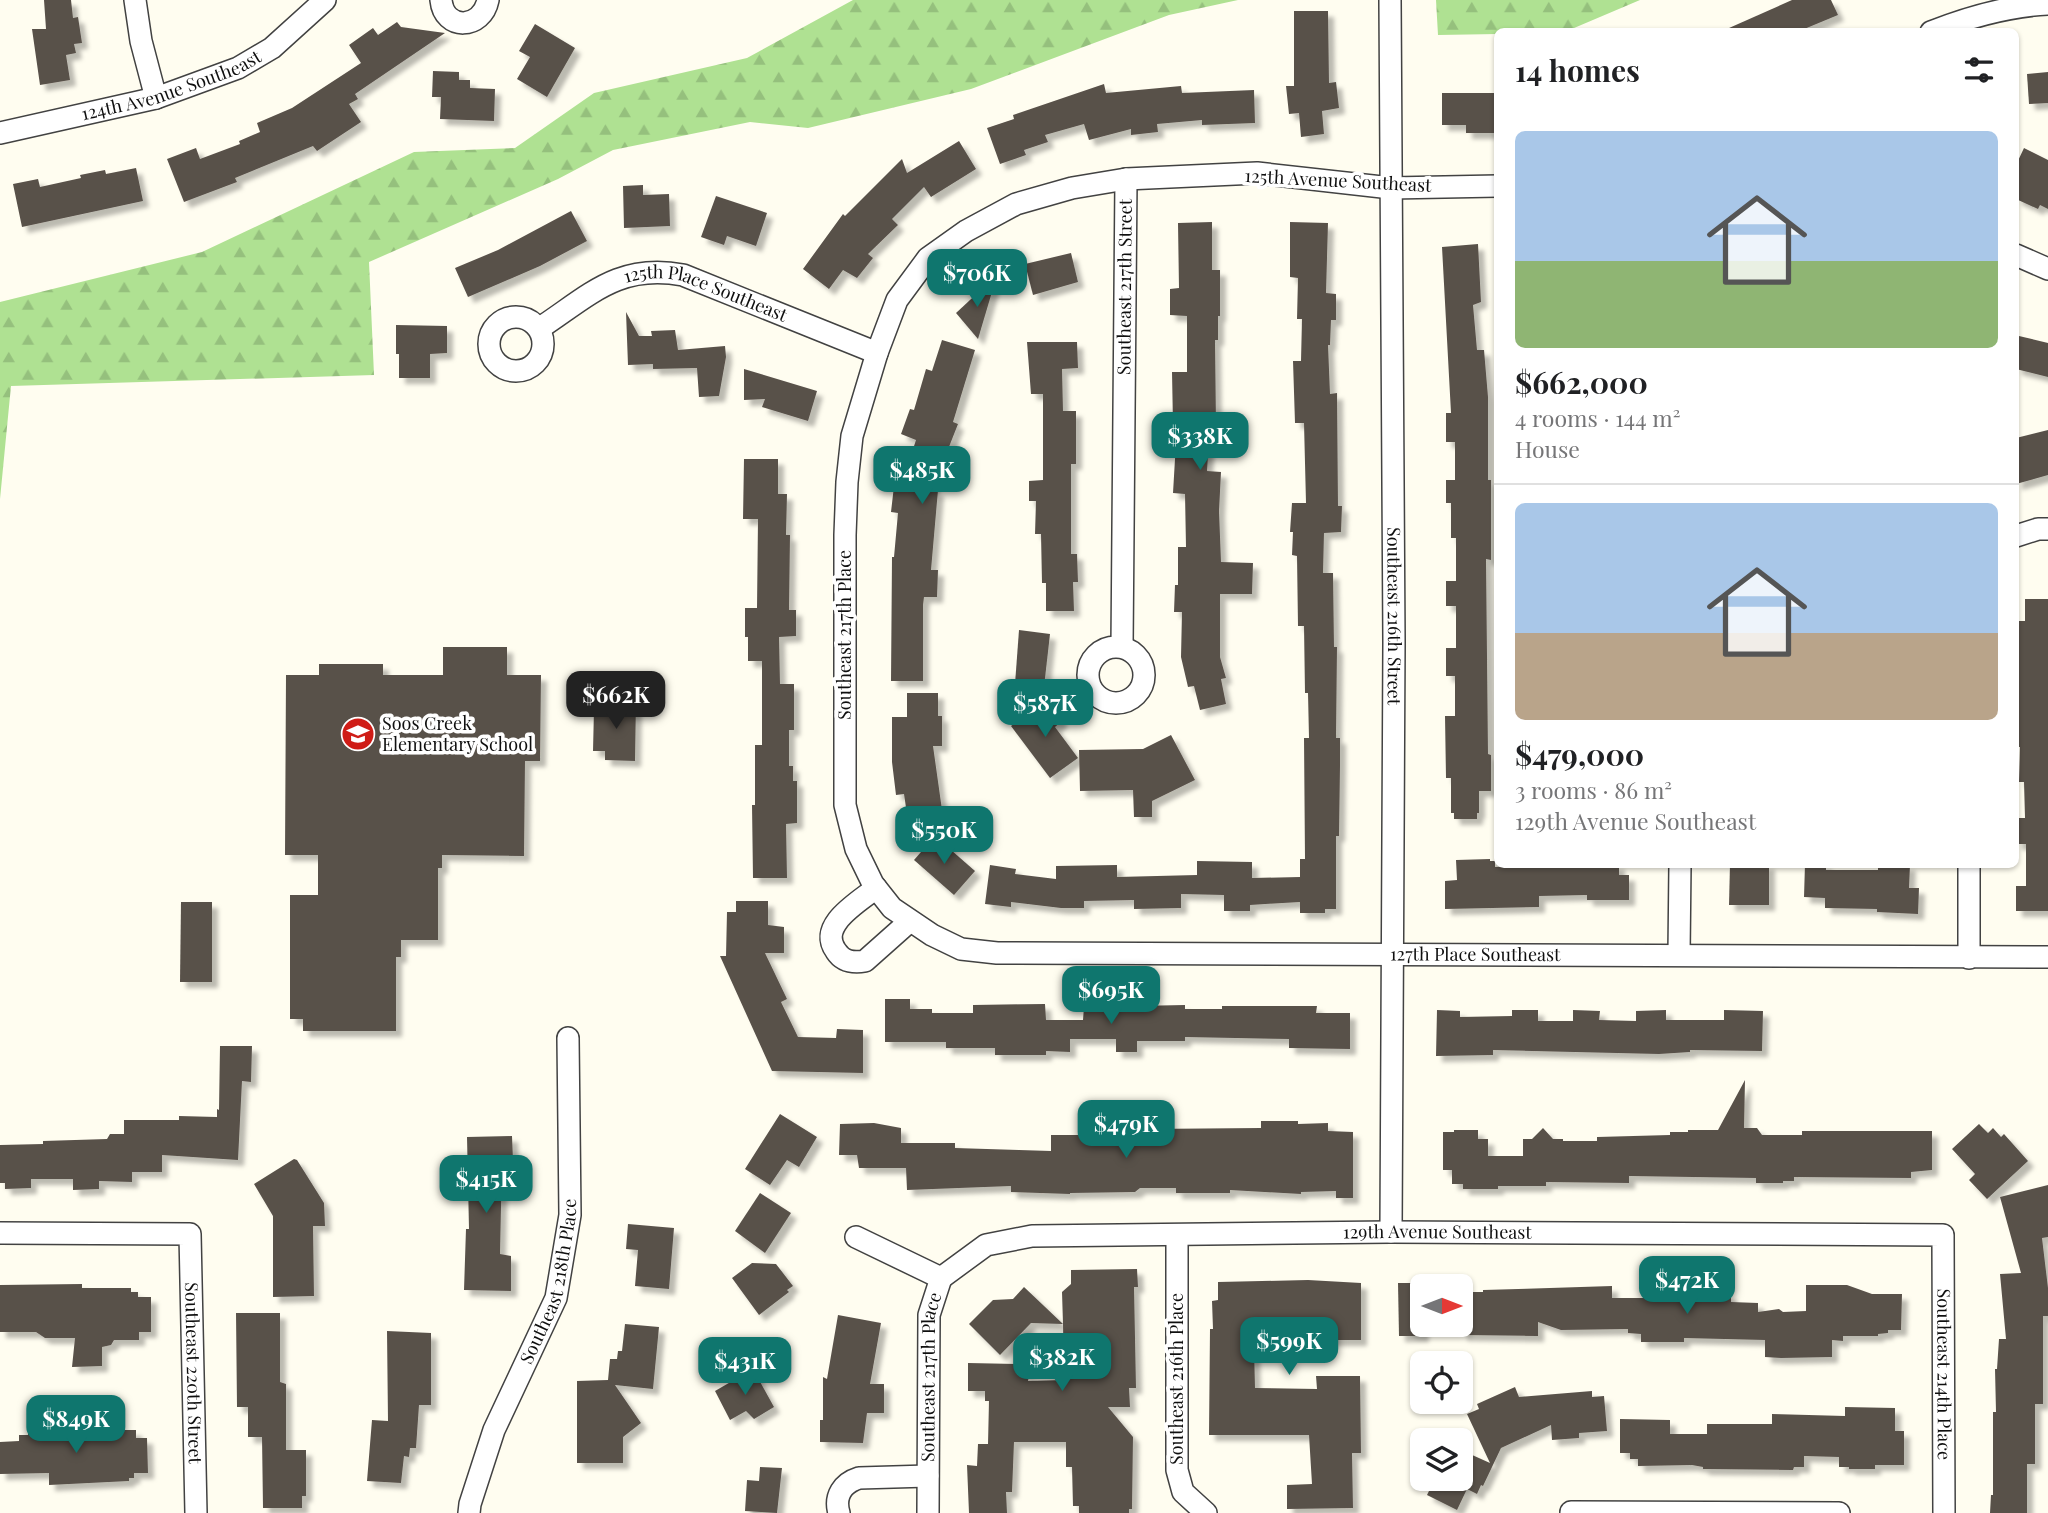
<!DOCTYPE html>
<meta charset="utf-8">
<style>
body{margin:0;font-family:"Playfair Display",serif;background:#f2f2f2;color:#202124;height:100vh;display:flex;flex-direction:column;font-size:26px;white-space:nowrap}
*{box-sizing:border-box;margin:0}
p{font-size:23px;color:#757577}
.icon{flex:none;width:38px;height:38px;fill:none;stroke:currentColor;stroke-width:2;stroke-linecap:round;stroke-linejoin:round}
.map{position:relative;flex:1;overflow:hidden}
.side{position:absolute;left:1494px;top:28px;width:525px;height:840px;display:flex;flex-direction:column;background:#fff;border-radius:10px;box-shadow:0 2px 5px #0004}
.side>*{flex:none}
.needle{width:46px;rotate:90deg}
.buttons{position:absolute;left:1410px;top:1274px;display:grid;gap:14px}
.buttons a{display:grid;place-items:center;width:63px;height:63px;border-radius:10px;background:#fff;box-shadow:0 2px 5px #0004;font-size:35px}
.price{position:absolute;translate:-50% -60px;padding:0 16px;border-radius:14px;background:#0f766e;color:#fff;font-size:23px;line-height:46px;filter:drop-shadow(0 2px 4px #0008)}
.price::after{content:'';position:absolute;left:50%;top:42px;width:21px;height:16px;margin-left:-10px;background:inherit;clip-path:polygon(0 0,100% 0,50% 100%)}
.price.selected{background:#222;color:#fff}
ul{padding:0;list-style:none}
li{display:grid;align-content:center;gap:14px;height:371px;padding:0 21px}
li+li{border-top:2px solid #e0e0e0}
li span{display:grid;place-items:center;height:217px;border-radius:10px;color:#555}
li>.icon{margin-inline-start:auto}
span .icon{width:126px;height:126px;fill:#fffc;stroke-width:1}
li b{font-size:30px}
h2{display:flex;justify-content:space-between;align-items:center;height:84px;padding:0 21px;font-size:30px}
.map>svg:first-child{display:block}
</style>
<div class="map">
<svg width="2048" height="1513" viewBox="0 0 2048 1513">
<defs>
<pattern id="forest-firs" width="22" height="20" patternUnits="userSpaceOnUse" patternTransform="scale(1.75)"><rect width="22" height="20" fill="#afe192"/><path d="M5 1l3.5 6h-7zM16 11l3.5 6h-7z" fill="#95c07d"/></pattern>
<filter id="shadow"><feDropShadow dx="6" dy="6" stdDeviation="2" flood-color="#0004"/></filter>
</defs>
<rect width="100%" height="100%" fill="#fffdf0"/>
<g fill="url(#forest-firs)">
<polygon points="853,0 1238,0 1169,15 971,89 808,128 750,122 613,150 558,179 369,262 374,375 11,386 0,499 0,302 202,252 414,152 515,148 594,93 747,58"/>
<polygon points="1436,0 1640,0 1567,31 1498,32 1498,34 1438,35"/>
</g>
<g fill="#59514a" filter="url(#shadow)">
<polygon points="44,0 71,0 73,18 78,17 82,43 74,44 76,53 66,55 70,80 40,85 32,29 46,29"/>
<polygon points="1792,0 1831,0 1838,15 1797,32 1720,32"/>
<polygon points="1294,11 1328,11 1329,83 1336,82 1339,108 1322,111 1324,134 1301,137 1299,113 1289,114 1286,86 1294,86"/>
<polygon points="397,22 401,27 445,33 355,94 358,99 349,104 361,122 317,151 313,146 235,178 237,182 184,202 167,159 196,148 200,159 240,144 239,141 260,132 257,123 292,108 361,63 349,45 373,28 378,35"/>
<polygon points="535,24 575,48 547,97 517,79 530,57 519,51"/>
<polygon points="433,71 459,72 459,80 470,80 470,88 495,89 494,121 440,119 441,97 432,97"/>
<polygon points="2048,72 2048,103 2029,104 2027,74"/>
<polygon points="1104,84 1106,93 1181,86 1182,93 1254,90 1255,123 1202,125 1202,120 1157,124 1158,132 1131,135 1131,129 1089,140 1084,124 1045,135 1048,142 1024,150 1026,155 1000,164 987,128 1014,119 1013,115"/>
<polygon points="1442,93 1494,93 1495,133 1466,133 1466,125 1442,125"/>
<polygon points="959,141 976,169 931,197 924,187 892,219 898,225 868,254 873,258 857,278 843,270 829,289 803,269 843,214 845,216 902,159 907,173"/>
<polygon points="2024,148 2048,160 2048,209 2040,205 2038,209 2016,199 2016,165"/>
<polygon points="136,168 143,201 22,227 13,184 38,179 40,187 81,178 80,175 105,170 106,174"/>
<polygon points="643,185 643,195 669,194 670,226 624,228 623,186"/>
<polygon points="716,196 767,213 756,246 727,236 724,245 701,237"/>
<polygon points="571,211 587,241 540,266 468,297 455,268 498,250"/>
<polygon points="1212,222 1212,270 1220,270 1220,316 1218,316 1218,340 1215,340 1216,425 1210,425 1207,471 1221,472 1219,511 1221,562 1253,563 1252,594 1220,594 1220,657 1226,678 1221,679 1226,704 1200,710 1194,686 1188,687 1181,657 1182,612 1174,612 1175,585 1178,585 1178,547 1186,547 1185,494 1173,493 1177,425 1173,425 1172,372 1187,372 1187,316 1170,315 1170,289 1179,288 1178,223"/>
<polygon points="1290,222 1328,223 1326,293 1336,294 1336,320 1331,320 1330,345 1328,345 1330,394 1337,393 1338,506 1342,506 1341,532 1324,533 1323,573 1333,573 1334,647 1337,647 1336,738 1340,738 1340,766 1339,836 1336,836 1336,909 1325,909 1325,913 1300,913 1300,902 1250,905 1250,911 1224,911 1224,895 1181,894 1181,908 1134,909 1134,900 1084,901 1084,908 1061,908 1011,902 1011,907 985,904 990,865 1016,869 1015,874 1056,879 1056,866 1117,865 1117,877 1197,875 1197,861 1252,862 1252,878 1300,877 1300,859 1305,859 1304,738 1309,738 1308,693 1305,693 1304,626 1298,626 1297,556 1292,555 1293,532 1290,532 1292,503 1306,503 1304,423 1295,423 1293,361 1301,361 1302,319 1297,319 1298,278 1290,277"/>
<polygon points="1478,244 1481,302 1473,305 1477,350 1484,350 1488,397 1488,480 1491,480 1491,560 1486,559 1488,754 1491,755 1491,791 1479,791 1479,813 1477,813 1477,819 1454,819 1454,813 1451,813 1451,778 1446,778 1445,716 1455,716 1455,676 1446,676 1446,648 1456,648 1456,606 1446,606 1446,581 1456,581 1456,538 1451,538 1451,503 1446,503 1446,480 1455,480 1455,442 1446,442 1446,413 1451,413 1442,247"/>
<polygon points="1071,253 1078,282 1033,295 1025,264"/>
<polygon points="997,275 978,339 956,313"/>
<polygon points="626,312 639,336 652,336 651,331 675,330 678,350 725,346 726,357 719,396 699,397 697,368 653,369 653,364 628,365"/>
<polygon points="396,325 447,326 447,353 430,354 430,378 399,378 399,354 396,354"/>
<polygon points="2019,336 2048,343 2048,377 2016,369 2016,348"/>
<polygon points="942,340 975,350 953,422 958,424 932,490 938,490 931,570 938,570 937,597 924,597 923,605 923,681 891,681 892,557 894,557 898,513 891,512 894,486 901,486 916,440 901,434 910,409 914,410 926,369 932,371"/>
<polygon points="1027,342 1077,342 1078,368 1062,369 1063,411 1076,411 1076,464 1071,464 1071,554 1077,554 1078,582 1073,582 1074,611 1046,611 1046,583 1042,583 1041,534 1035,534 1036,501 1029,501 1029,481 1043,480 1043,394 1031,394"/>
<polygon points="744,369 817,391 808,421 762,407 765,399 744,400"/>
<polygon points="2048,430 2048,475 2016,484 2016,438"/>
<polygon points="744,459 778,459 778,494 787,494 786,535 790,535 789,610 796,610 796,636 779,637 780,684 794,684 794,730 789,730 789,766 793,766 793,781 797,781 797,823 786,824 787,878 753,878 752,805 755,805 755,745 762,745 762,661 748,661 748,637 745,637 745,608 757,608 758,519 743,519"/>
<polygon points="2025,599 2048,599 2048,911 2016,911 2016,886 2026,886 2026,844 2016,844 2016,818 2025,818 2024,782 2019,782 2020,747 2016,747 2016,723 2019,723 2018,681 2016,681 2016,621 2025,621"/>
<polygon points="1019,630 1050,634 1044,687 1015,684"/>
<polygon points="443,647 507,647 507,675 541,675 540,761 525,761 524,856 442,855 442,868 438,868 438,940 401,940 401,957 396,957 396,1031 303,1031 303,1019 290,1019 290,895 318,895 318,855 285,855 286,675 319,675 319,664 383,664 383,675 443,675"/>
<polygon points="907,693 938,693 938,716 942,716 942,746 933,746 943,817 908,821 904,794 896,795 892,762 892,717 907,717"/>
<polygon points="1047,700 1062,721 1055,727 1078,758 1050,778 1011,726"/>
<polygon points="605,701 636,701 635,761 605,760 605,751 593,751 594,709 605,709"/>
<polygon points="1171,735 1195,780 1152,801 1152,817 1134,817 1133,790 1080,791 1079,750 1143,749"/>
<polygon points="935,836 975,871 954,895 914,860"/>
<polygon points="1490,859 1490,861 1495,861 1495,867 1619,864 1619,875 1629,875 1629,900 1587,900 1587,895 1539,896 1539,907 1445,909 1445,881 1457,880 1456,860"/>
<polygon points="1730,864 1769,864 1769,905 1729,905"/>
<polygon points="1805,864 1826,864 1826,870 1878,870 1878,864 1910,865 1909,888 1919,888 1918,914 1877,912 1877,909 1825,908 1825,898 1804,897"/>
<polygon points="736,901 768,901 768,925 784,927 784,953 765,953 787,999 781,1002 798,1037 836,1038 837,1029 863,1030 863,1073 772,1071 720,956 726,956 727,912 736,912"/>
<polygon points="181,902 212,902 212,982 180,982"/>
<polygon points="885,999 910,999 910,1009 932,1009 932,1013 973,1013 973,1005 1045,1004 1046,1020 1083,1020 1084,1007 1185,1005 1185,1009 1222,1009 1222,1006 1317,1006 1316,1013 1350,1013 1350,1049 1289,1048 1289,1039 1185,1037 1185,1041 1137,1041 1137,1052 1116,1052 1116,1039 1070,1039 1070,1052 1046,1051 1046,1055 995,1055 995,1048 946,1048 946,1042 885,1042"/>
<polygon points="1437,1010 1460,1011 1460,1017 1512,1016 1512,1010 1538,1010 1538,1021 1573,1021 1573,1010 1600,1011 1599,1020 1636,1021 1636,1011 1666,1010 1666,1020 1724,1020 1724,1010 1763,1011 1762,1051 1690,1050 1690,1052 1659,1054 1493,1050 1493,1055 1436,1056"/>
<polygon points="220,1046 252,1046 251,1082 242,1081 238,1160 162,1155 162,1172 132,1172 132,1182 99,1181 99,1189 73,1190 73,1179 31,1179 31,1188 5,1189 5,1183 0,1183 0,1145 43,1144 43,1141 107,1139 110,1134 124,1134 124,1120 179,1120 179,1116 217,1117 217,1109 219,1110"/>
<polygon points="1745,1080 1744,1128 1757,1128 1762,1135 1802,1135 1802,1131 1932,1131 1932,1170 1911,1172 1911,1178 1794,1177 1794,1181 1783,1181 1783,1183 1756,1183 1756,1178 1629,1176 1629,1183 1546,1182 1546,1186 1498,1186 1498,1189 1463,1189 1463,1184 1452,1184 1452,1170 1443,1170 1443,1132 1454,1132 1454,1130 1478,1130 1478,1139 1488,1139 1488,1156 1523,1156 1523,1139 1532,1139 1543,1128 1553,1139 1563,1139 1563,1141 1597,1141 1597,1137 1670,1135 1670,1132 1688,1132 1688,1130 1718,1130"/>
<polygon points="780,1114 817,1137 799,1167 787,1160 770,1185 745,1169"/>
<polygon points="1146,1117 1146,1129 1261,1128 1261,1121 1298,1121 1298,1124 1328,1123 1328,1131 1353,1132 1353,1198 1336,1198 1336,1191 1301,1192 1301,1194 1230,1190 1230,1193 1176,1193 1176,1188 1140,1188 1135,1192 1070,1193 1070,1194 1011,1192 1011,1186 907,1190 906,1168 859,1168 857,1155 839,1155 840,1124 874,1123 901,1128 901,1143 955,1143 955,1148 1051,1151 1051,1135 1103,1135 1103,1130 1113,1130 1113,1118"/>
<polygon points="1979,1124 1988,1133 1993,1128 2001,1137 2004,1134 2028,1161 1987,1199 1969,1180 1975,1174 1952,1149"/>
<polygon points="512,1136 513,1160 502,1160 500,1254 511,1256 511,1291 464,1290 466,1229 469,1229 467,1137"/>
<polygon points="294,1159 297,1160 324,1203 325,1226 313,1226 314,1296 273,1297 273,1216 254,1184"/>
<polygon points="2048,1185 2048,1237 2042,1238 2048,1288 2048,1316 2043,1316 2043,1404 2035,1404 2035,1464 2027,1464 2027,1513 1990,1513 1991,1495 1993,1495 1993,1412 1996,1412 1995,1369 1997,1369 1999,1339 2006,1339 2000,1274 2021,1273 2000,1197"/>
<polygon points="760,1193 791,1213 765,1253 735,1231"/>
<polygon points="628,1224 674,1228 669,1289 635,1286 638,1250 626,1249"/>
<polygon points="752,1263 776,1264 793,1286 787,1290 789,1292 759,1315 732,1278"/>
<polygon points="1137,1269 1138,1287 1134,1287 1136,1388 1129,1388 1130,1407 1108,1407 1133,1437 1132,1509 1129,1509 1129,1513 1079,1513 1079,1506 1073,1506 1072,1467 1066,1467 1066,1442 1014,1442 1012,1492 1006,1492 1007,1513 969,1513 967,1465 977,1466 978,1444 988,1444 989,1401 985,1401 985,1391 968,1391 968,1363 1017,1364 1017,1375 1029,1375 1028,1381 1064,1380 1063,1324 1031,1323 1000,1355 969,1324 993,1300 1013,1299 1024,1287 1063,1324 1062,1292 1071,1284 1071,1270"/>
<polygon points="1308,1280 1361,1283 1361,1340 1309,1340 1309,1345 1254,1346 1255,1388 1317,1389 1316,1376 1360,1376 1361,1453 1352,1453 1353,1508 1287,1509 1287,1485 1312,1484 1309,1435 1209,1435 1210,1329 1213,1329 1212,1301 1218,1300 1218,1282"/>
<polygon points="1398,1283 1423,1283 1423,1336 1399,1336"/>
<polygon points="82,1284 82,1288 131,1288 131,1292 138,1292 138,1297 151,1297 151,1332 139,1332 139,1340 114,1340 111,1345 102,1347 102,1366 72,1367 75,1338 45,1338 36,1332 0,1332 0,1285"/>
<polygon points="1806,1285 1847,1285 1872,1294 1902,1294 1901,1330 1888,1330 1888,1333 1878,1334 1878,1336 1843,1336 1843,1341 1832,1340 1832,1357 1781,1358 1765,1357 1765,1340 1684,1338 1684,1342 1641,1342 1641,1334 1628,1333 1628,1329 1561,1330 1538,1322 1538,1336 1461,1335 1461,1296 1472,1296 1472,1292 1483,1292 1483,1290 1612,1286 1612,1298 1650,1298 1650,1289 1660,1287 1718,1287 1718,1294 1731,1294 1731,1302 1758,1303 1758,1312 1779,1309 1783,1312 1806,1311"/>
<polygon points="236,1313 280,1313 280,1382 286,1384 286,1450 306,1450 306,1496 302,1496 302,1508 263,1508 262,1437 248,1437 248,1407 237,1407"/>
<polygon points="838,1315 881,1323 870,1384 884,1384 884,1413 867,1413 863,1443 820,1442 820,1420 823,1420 823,1377 827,1379"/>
<polygon points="625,1324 659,1327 653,1389 615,1385 641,1423 623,1437 623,1463 577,1463 577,1381 608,1380 610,1359 617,1359 618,1351 622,1351"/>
<polygon points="387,1331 431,1333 431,1405 419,1405 416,1448 410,1448 409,1457 404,1456 401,1483 367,1481 372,1420 388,1421"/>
<polygon points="753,1369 774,1407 754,1419 746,1411 730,1420 715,1391"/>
<polygon points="1515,1387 1519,1397 1592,1391 1592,1397 1604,1396 1607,1431 1579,1433 1579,1438 1552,1440 1551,1425 1501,1448 1483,1486 1481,1485 1477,1494 1467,1489 1457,1510 1427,1495 1435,1479 1461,1479 1461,1450 1490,1463 1467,1414 1479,1409 1477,1404"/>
<polygon points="1845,1407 1895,1408 1895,1431 1904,1431 1904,1465 1875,1465 1875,1469 1849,1469 1849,1467 1839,1467 1839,1457 1804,1456 1804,1467 1794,1467 1793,1470 1703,1469 1703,1467 1692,1465 1638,1466 1638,1459 1630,1459 1630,1453 1620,1453 1620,1419 1670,1420 1670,1434 1707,1434 1707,1424 1772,1424 1772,1414 1845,1416"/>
<polygon points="28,1422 57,1422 57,1435 101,1434 101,1430 136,1430 136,1438 147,1438 148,1473 134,1473 134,1478 129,1478 129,1481 49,1485 49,1473 0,1474 0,1442 19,1441 19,1435 28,1435"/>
<polygon points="760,1467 782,1468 777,1513 745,1511 747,1480 759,1481"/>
</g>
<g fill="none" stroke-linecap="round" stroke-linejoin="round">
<defs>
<g id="street">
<polyline points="135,0 141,41 156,98"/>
<path d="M 441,0 C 444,31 482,30 488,0"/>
<path id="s1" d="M 1390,0 L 1394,642 L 1391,1232"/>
<path d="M 1931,32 C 1969,17 2007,6 2048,4"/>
<path id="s2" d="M 0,133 L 156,98 L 238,68 L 272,48 L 325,0"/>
<path id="s3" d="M 1498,186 L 1391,188 L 1257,173 L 1126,179 L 1072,188 L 1016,204 L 966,231 L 928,258 L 897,300 L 877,353 L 852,436 L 847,482 L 845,535 L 845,805 L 856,849 L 873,884 L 892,908 L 932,935 L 961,949 L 997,953 L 2048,957"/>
<polyline points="2016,255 2048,269"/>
<circle cx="516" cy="344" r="27"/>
<path id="s4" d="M 540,328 C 590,295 619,263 683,275 L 877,353"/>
<polyline points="2016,536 2038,529 2048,529"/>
<circle cx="1116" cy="675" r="28"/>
<path id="s5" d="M 1122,647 L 1126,179"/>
<polyline points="1969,864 1969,958"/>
<path d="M 876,888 C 859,902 817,925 836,951 C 843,962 853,963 865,961 L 910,921"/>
<polyline points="1679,954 1680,864"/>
<path id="s6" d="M 0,1233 L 190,1234 L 196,1513"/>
<polyline points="1177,1235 1177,1470 1183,1492 1206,1513"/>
<polyline points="856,1237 941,1278"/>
<path id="s7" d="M 941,1278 L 986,1245 L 1032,1236 L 1391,1232 L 1943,1235 L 1944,1513"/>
<polyline points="1571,1512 1839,1513"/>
<path id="s8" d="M 469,1513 L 470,1504 L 494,1430 L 556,1298 L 570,1215 L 568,1038"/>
<path d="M 839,1513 C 834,1496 843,1483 859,1478 L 928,1476"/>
<path id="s9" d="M 928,1513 L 929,1315 L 941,1278"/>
</g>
</defs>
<use href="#street" stroke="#424242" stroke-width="24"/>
<use href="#street" stroke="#fff" stroke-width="21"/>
</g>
<defs>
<symbol id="school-disc" viewBox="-11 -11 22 22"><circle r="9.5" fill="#cf1c16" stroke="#fff"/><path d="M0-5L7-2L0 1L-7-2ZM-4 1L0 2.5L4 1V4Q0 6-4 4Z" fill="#fff"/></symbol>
</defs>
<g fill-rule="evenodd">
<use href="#school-disc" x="339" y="715" width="38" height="38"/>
</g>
<g text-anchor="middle" stroke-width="7" stroke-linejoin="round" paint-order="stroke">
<g font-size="18" fill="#0f0f0f" stroke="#fff">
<text dy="6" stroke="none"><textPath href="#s2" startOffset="178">124th Avenue Southeast</textPath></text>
<text transform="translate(1338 181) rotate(3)" y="6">125th Avenue Southeast</text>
<text dy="6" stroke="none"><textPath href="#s5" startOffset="360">Southeast 217th Street</textPath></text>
<text dy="6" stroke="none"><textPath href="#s4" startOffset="184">125th Place Southeast</textPath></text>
<text dy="6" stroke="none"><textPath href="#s1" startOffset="616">Southeast 216th Street</textPath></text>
<text transform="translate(845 635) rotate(-90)" y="6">Southeast 217th Place</text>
<text dy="6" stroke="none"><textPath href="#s3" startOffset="1864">127th Place Southeast</textPath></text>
<text dy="6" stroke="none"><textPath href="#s7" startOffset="508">129th Avenue Southeast</textPath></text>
<text dy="6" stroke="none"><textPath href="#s8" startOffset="247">Southeast 218th Place</textPath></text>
<text dy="6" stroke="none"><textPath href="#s6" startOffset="329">Southeast 220th Street</textPath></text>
<text dy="6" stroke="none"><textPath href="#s7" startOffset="1153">Southeast 214th Place</textPath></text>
<text dy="6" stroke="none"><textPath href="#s9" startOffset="136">Southeast 217th Place</textPath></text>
<text transform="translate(1177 1379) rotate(-90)" y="6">Southeast 216th Place</text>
</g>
<g font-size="18" fill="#0f0f0f" stroke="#fff" text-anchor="start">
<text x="382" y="730">Soos Creek<tspan x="382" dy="21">Elementary School</tspan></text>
</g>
</g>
</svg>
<div class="buttons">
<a><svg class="needle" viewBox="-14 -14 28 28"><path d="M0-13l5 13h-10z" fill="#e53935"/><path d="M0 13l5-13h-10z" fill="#757577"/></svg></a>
<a><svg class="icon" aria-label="locate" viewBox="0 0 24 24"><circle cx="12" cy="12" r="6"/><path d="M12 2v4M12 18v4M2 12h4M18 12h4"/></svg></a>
<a><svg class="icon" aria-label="layers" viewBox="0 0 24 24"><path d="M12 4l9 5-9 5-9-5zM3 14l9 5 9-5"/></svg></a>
</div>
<b class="price" style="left:977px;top:309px">$706K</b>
<b class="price" style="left:1200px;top:472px">$338K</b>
<b class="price" style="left:922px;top:506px">$485K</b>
<b class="price selected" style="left:616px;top:731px">$662K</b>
<b class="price" style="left:1045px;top:739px">$587K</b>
<b class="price" style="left:944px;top:866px">$550K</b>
<b class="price" style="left:1111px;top:1026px">$695K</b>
<b class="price" style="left:1126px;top:1160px">$479K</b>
<b class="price" style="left:486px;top:1215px">$415K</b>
<b class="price" style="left:1687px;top:1316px">$472K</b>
<b class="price" style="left:1289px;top:1377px">$599K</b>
<b class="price" style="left:1062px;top:1393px">$382K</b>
<b class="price" style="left:745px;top:1397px">$431K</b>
<b class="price" style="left:76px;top:1455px">$849K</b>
<section class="side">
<h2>14 homes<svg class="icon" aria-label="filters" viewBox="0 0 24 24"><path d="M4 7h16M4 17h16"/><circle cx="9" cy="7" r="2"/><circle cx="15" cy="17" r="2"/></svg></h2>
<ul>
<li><span style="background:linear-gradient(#a9c7e8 60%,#8fb573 0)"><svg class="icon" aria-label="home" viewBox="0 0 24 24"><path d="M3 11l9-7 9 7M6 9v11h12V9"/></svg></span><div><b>$662,000</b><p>4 rooms · 144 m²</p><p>House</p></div></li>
<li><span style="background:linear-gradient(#a9c7e8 60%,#b9a48a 0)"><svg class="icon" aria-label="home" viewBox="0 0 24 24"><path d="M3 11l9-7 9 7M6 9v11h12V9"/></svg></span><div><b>$479,000</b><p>3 rooms · 86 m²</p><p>129th Avenue Southeast</p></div></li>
</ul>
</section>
</div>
